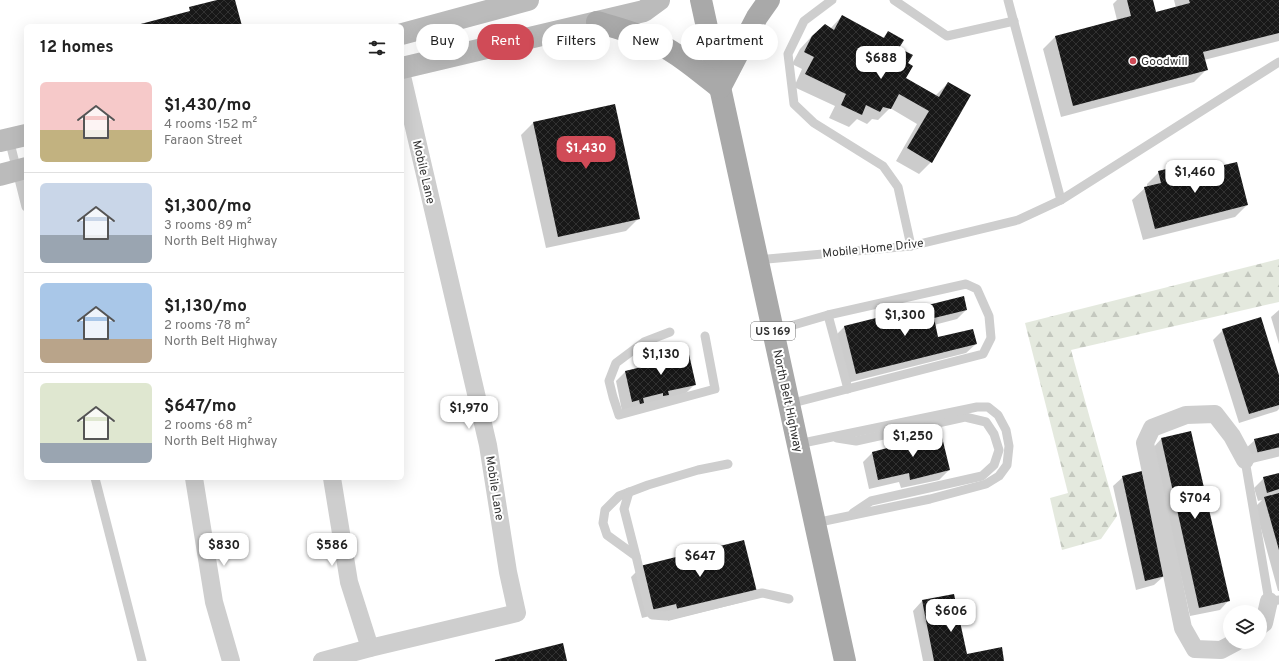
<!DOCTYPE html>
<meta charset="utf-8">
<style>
body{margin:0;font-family:Overpass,sans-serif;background:#f2f2f2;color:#222;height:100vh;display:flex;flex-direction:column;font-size:15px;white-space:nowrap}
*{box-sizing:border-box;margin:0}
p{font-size:13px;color:#767676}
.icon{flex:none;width:22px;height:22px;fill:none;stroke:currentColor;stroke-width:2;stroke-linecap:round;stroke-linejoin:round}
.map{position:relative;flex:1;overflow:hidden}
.sheet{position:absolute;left:24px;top:24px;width:380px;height:456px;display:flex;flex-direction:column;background:#fff;border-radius:6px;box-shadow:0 4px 16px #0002}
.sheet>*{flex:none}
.guide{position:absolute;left:416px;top:24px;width:380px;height:36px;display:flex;gap:8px}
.controls{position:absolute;left:1223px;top:605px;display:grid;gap:8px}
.controls a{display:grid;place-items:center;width:44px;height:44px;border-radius:50%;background:#fff;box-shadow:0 4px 16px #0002;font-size:20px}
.price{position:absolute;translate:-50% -34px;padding:0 9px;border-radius:8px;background:#fff;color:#222;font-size:13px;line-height:26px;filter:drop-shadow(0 1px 2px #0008)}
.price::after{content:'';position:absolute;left:50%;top:24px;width:12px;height:9px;margin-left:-6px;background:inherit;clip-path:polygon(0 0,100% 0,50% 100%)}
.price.active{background:#d04b57;color:#fff}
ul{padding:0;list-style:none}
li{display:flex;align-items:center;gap:12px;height:100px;padding:0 16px}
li+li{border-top:1px solid #e0e0e0}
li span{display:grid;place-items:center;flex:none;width:112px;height:80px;border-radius:6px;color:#555}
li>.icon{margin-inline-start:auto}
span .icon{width:48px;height:48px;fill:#fffc;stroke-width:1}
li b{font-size:17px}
h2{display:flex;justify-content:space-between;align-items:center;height:48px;padding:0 16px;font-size:17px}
.chip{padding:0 14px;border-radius:18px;background:#fff;box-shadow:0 4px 16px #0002;font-size:14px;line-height:36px}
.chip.active{background:#d04b57;color:#fff}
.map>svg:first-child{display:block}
</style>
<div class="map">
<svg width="1279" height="661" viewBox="0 0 1279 661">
<defs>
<pattern id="forest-firs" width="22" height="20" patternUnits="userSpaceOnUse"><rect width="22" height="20" fill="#e4e9de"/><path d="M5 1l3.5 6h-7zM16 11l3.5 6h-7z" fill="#c4c8bf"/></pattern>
<pattern id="building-cross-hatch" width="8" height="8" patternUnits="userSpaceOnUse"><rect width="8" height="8" fill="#181818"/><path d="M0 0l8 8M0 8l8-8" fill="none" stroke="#313131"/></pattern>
</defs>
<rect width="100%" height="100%" fill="#fff"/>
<polygon fill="url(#forest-firs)" points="1279,259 1279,302 1071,350 1117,516 1101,539 1062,550 1050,498 1068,493 1025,323"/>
<g fill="#0003">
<polygon points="1117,0 1152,0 1156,13 1176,8 1174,0 1279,0 1279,41 1204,60 1206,70 1194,82 1061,117 1043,49 1055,37 1117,20 1113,4"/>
<polygon points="842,16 882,39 888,32 907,63 904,78 936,95 948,83 931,162 919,174 896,161 917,124 890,108 878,120 872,119 867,124 857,119 849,127 829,118 835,106 794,87 802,69 792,64 800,49 812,36 830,29"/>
<polygon points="533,123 639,218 626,231 546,248 521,135"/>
<polygon points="1159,172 1184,176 1247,205 1235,217 1143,240 1132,200 1145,188 1147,187 1147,184"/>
<polygon points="966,310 957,319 934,325 938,338 976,344 966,353 847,383 835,336 844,327"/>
<polygon points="1279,310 1279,344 1271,317"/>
<polygon points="1223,330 1279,379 1279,409 1277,411 1239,423 1213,340"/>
<polygon points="653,356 667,356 695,384 685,394 622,411 616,381 625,372 644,368 643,366"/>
<polygon points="1279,434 1249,463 1245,449 1255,440"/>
<polygon points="1161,439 1229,600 1220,610 1190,616 1152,449"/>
<polygon points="899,443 949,470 939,480 901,488 899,482 869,489 863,462 872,453 895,447"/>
<polygon points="1279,474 1279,591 1278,591 1255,507 1262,500 1258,501 1254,488 1264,478"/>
<polygon points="1123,477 1164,576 1154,585 1136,590 1113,486"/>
<polygon points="641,567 747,601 668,621 666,612 642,618 631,577"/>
<polygon points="922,601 966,655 1003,661 923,661 913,611"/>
</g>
<g fill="url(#building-cross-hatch)">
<polygon points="217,0 235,0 242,26 133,26 190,11 189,7"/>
<polygon points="1127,0 1153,0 1156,12 1190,3 1189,0 1279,0 1279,33 1203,52 1208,70 1073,106 1055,36 1131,16"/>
<polygon points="842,15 884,38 888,31 904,40 899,48 913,55 908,63 913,66 906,78 939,97 948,82 971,95 932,163 907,148 929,111 899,94 891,109 883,107 880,112 866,105 862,115 841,105 846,94 805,74 814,57 804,52 812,36 825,24 834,30"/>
<polygon points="615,104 640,219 558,237 533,122"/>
<polygon points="1237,162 1248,205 1155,229 1144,187 1161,183 1158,171 1183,165 1185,174"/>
<polygon points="964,296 967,310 934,318 938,337 973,329 977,344 856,374 844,326"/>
<polygon points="1261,317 1279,375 1279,405 1249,414 1222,329"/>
<polygon points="688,350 696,385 668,391 669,395 663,396 663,393 643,398 644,403 640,404 639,400 632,402 625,371 654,364 652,355 654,354 666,351 667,355"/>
<polygon points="1191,431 1230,601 1199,608 1161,438"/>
<polygon points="941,433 950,470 910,480 909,473 878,480 872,452 899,445 899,442"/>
<polygon points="1279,433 1279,449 1258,454 1254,439"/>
<polygon points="1142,471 1165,576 1145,581 1122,476"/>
<polygon points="1279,473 1279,489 1267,493 1263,477"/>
<polygon points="1279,493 1279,550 1264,497"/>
<polygon points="744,540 757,592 678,612 676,604 651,610 640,566"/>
<polygon points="954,594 967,654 1002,647 1004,661 934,661 922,600"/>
<polygon points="563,643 567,661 495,661 495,660"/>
</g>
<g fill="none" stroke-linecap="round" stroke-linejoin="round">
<g stroke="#cecece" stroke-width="9">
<polyline points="832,0 804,21 788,54 794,104 814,123 883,166 898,187 911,246"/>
<polyline points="894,0 947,36 1014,21"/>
<polyline points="1008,0 1061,200"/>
<polyline points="9,139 26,207"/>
<polyline points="757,260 911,246 1018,220 1061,200 1279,62"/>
<polyline points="828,315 848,389"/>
<polyline points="773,331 828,315 966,284 977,289 989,316 991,338 983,354 789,404"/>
<polyline points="670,332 644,342 616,363 609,381 613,397 619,415 715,389 705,336"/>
<polyline points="837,438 856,441 965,417 986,422 994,434 999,450 994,465 982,476 871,501 853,513"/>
<polyline points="798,444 977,407 988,407 998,415 1006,430 1009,446 1007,465 999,476 986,484 930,499 815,523"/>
<polyline points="1279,452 1245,460 1269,601 1279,600"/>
<polyline points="728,464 698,470 648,485 619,496 605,510 603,523 607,535 636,556 649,610 652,615 666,616 762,593 789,599"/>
<polyline points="95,478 142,661"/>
<polyline points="629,492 624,509 636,556"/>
</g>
<g stroke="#cecece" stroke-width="18">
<polyline points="194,478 214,602 231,661"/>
<polyline points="332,478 349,582 370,648"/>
<polyline points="1260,626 1264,623 1269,601"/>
<polyline points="1236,642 1221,650 1195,649 1183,628 1145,443 1152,428 1186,415 1215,414 1232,436 1245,460"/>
<polyline points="322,661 370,648 517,613 508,572 488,445 402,76"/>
</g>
<g stroke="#bbb" stroke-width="22">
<polyline points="402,34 528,0"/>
<polyline points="402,68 644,11 659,0"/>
<polyline points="0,141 26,135"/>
<polyline points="0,175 26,168"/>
</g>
<g stroke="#a9a9a9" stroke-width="22">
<polyline points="701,0 845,661"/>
<path d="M 597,22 C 617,28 638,33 657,43 C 680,55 700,72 720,88 L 757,17 L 769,0"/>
</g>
</g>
<circle fill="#d04b57" stroke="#fff" stroke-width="1.5" cx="1133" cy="61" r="4"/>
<g text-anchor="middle" stroke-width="4" stroke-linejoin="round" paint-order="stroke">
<rect fill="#fff" stroke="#6f6f6f" stroke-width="1" x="751" y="322" width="44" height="18" rx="3"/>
<g font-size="11" font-weight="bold" fill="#313131">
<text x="773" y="335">US 169</text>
</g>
<g font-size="12" fill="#313131" stroke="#fff" text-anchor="start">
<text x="1141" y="65">Goodwill</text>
</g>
<g font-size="12" fill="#313131" stroke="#fff">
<text transform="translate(424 172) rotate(77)" y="4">Mobile Lane</text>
<text transform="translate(873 248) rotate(-6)" y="4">Mobile Home Drive</text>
<text transform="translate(788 401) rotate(78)" y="4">North Belt Highway</text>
<text transform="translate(495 488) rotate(81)" y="4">Mobile Lane</text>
</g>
</g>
</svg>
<div class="controls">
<a><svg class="icon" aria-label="layers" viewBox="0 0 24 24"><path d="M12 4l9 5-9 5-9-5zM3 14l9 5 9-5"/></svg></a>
</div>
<b class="price" style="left:881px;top:80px">$688</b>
<b class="price active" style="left:586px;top:170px">$1,430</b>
<b class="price" style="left:1195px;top:194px">$1,460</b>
<b class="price" style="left:905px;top:337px">$1,300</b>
<b class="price" style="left:661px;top:376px">$1,130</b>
<b class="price" style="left:469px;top:430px">$1,970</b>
<b class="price" style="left:913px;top:458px">$1,250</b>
<b class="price" style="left:1195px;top:520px">$704</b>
<b class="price" style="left:224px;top:567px">$830</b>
<b class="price" style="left:332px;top:567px">$586</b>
<b class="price" style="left:700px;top:578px">$647</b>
<b class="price" style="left:951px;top:633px">$606</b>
<div class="guide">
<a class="chip">Buy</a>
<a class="chip active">Rent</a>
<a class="chip">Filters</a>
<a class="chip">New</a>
<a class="chip">Apartment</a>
</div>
<section class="sheet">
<h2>12 homes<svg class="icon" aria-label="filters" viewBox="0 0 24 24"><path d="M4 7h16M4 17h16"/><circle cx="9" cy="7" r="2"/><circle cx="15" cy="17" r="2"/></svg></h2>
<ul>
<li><span style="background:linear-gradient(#f6c9c9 60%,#c2b280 0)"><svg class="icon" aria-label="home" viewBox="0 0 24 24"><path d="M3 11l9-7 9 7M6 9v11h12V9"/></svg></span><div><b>$1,430/mo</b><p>4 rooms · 152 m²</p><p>Faraon Street</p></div></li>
<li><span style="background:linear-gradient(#c9d6e8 65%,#9aa5b1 0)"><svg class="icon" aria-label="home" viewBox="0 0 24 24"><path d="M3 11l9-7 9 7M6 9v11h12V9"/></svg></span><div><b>$1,300/mo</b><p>3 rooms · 89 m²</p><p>North Belt Highway</p></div></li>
<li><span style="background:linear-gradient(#a9c7e8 70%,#b9a48a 0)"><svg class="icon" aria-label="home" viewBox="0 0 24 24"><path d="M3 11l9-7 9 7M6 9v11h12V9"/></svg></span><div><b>$1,130/mo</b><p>2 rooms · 78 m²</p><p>North Belt Highway</p></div></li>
<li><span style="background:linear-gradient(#dfe7d0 75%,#9aa5b1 0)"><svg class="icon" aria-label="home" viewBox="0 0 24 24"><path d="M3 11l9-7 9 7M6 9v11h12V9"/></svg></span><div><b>$647/mo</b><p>2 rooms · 68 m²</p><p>North Belt Highway</p></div></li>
</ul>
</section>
</div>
